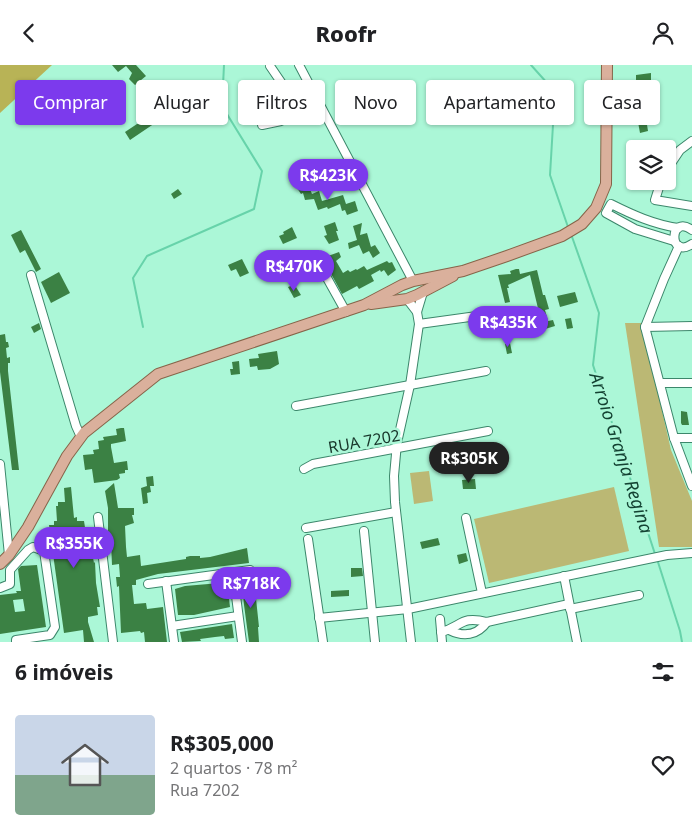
<!DOCTYPE html>
<html lang="pt">
<meta charset="utf-8">
<style>
body{margin:0;font-family:"Noto Sans",sans-serif;background:#f6f6f6;color:#202124;height:100vh;display:flex;flex-direction:column;font-size:19px;white-space:nowrap}
*{box-sizing:border-box;margin:0}
p{font-size:16px;color:#757577}
.icon{flex:none;width:28px;height:28px;fill:none;stroke:currentColor;stroke-width:2;stroke-linecap:round;stroke-linejoin:round}
.map{position:relative;height:577px;overflow:hidden}
.drawer{display:flex;flex-direction:column;background:#fff;flex:1}
.drawer>*{flex:none}
.guide{position:absolute;left:15px;top:15px;width:662px;height:45px;display:flex;gap:10px}
.buttons{position:absolute;left:626px;top:75px;display:grid;gap:10px}
.buttons a{display:grid;place-items:center;width:50px;height:50px;border-radius:5px;background:#fff;box-shadow:0 1px 4px #0004;font-size:25px}
.price{position:absolute;translate:-50% -42px;padding:0 11px;border-radius:18px;background:#7c3aed;color:#fff;font-size:16px;line-height:32px;filter:drop-shadow(0 1px 2px #0008)}
.price::after{content:'';position:absolute;left:50%;top:30px;width:15px;height:11px;margin-left:-8px;background:inherit;clip-path:polygon(0 0,100% 0,50% 100%)}
.price.active{background:#222;color:#fff}
ul{padding:0;list-style:none}
li{display:flex;align-items:center;gap:15px;height:125px;padding:0 15px}
li span{display:grid;place-items:center;flex:none;width:140px;height:100px;border-radius:5px;color:#555}
li>.icon{margin-inline-start:auto}
span .icon{width:60px;height:60px;fill:#fffc;stroke-width:1}
li b{font-size:21px}
h2{display:flex;justify-content:space-between;align-items:center;height:60px;padding:0 15px;font-size:21px}
.chip{padding:0 18px;border-radius:5px;background:#fff;box-shadow:0 1px 4px #0004;font-size:18px;line-height:45px}
.chip.active{background:#7c3aed;color:#fff}
header{display:flex;justify-content:space-between;align-items:center;height:65px;padding:0 15px;background:#fff;font-size:22px;font-weight:800}
.map>svg:first-child{display:block}
</style>
<header><svg class="icon" aria-label="back" viewBox="0 0 24 24"><path d="M15 5l-7 7 7 7"/></svg>Roofr<svg class="icon" aria-label="person" viewBox="0 0 24 24"><circle cx="12" cy="8" r="4"/><path d="M4 21q1-7 8-7t8 7"/></svg></header>
<div class="map">
<svg width="692" height="577" viewBox="0 0 692 577">
<rect width="100%" height="100%" fill="#abf7d7"/>
<g fill="#bbb874">
<polygon points="625,258 642,258 671,385 692,436 692,482 659,482"/>
<polygon points="429,406 433,436 414,439 410,408"/>
<polygon points="614,422 629,486 489,518 474,454"/>
</g>
<polygon fill="#b8b356" points="0,0 52,0 0,48"/>
<g fill="none" stroke-linecap="round" stroke-linejoin="round">
<g stroke="#67d3aa" stroke-width="2">
<polyline points="531,0 548,19 554,43 550,110 568,162"/>
<polyline points="571,169 599,248 593,300 655,489"/>
<polyline points="143,262 133,213 147,191 254,144 262,106 222,41 224,0"/>
<polyline points="657,494 680,566 682,577"/>
</g>
</g>
<g fill="#3b8144" fill-rule="evenodd">
<polygon points="112,0 136,0 146,11 135,20 129,14 132,8 126,1 118,7"/>
<polygon points="651,8 651,17 645,17 645,24 632,25 632,17 636,16 636,10"/>
<polygon points="631,28 632,39 626,39 625,29"/>
<polygon points="152,35 154,40 152,41 161,54 130,75 125,67 149,51 143,39"/>
<polygon points="280,40 283,48 273,52 269,46"/>
<polygon points="645,47 648,66 640,68 638,57 627,59 625,50"/>
<polygon points="331,104 336,114 332,117 331,115 320,121 316,115 323,110 322,109"/>
<polygon points="308,119 312,129 319,126 322,136 343,130 346,139 355,136 358,146 347,150 345,145 342,146 340,139 328,144 327,142 318,145 314,134 305,135 303,128 301,129 297,123"/>
<polygon points="178,124 182,129 174,134 171,129"/>
<polygon points="335,157 338,166 336,166 339,175 329,179 324,171 327,170 324,161"/>
<polygon points="362,158 360,170 367,168 371,182 375,180 380,188 373,193 369,186 363,189 359,180 349,184 348,178 357,175 353,161"/>
<polygon points="292,162 297,173 283,179 279,171 284,169 283,167"/>
<polygon points="21,165 41,204 36,207 25,185 20,188 11,170"/>
<polygon points="339,187 341,192 336,196 343,208 348,205 350,207 356,204 357,205 364,201 367,205 387,196 389,198 392,197 396,205 388,211 384,205 381,207 380,205 371,210 374,216 359,224 357,221 342,229 329,205 332,197 325,199 320,199 312,204 309,198"/>
<polygon points="242,194 249,208 240,212 236,204 231,206 228,200"/>
<polygon points="516,204 519,204 520,209 537,205 543,230 545,230 549,244 545,245 548,256 553,255 555,261 545,264 544,259 542,260 530,210 508,220 509,223 507,223 510,237 505,238 498,210 511,209 510,206"/>
<polygon points="59,207 70,228 51,238 41,217"/>
<polygon points="293,220 294,223 296,222 301,230 294,233 288,222"/>
<polygon points="575,227 578,237 560,242 557,231"/>
<polygon points="571,253 573,263 567,264 565,254"/>
<polygon points="39,258 41,264 34,268 31,262"/>
<polygon points="5,269 6,277 8,277 9,282 6,283 7,293 10,292 10,298 8,298 8,306 19,405 12,405 0,307 0,270"/>
<polygon points="508,278 510,278 512,288 507,289 505,279"/>
<polygon points="277,286 279,299 270,304 258,305 257,301 250,302 249,294 259,293 258,289"/>
<polygon points="239,296 240,309 231,310 230,304 233,304 232,297"/>
<polygon points="681,346 687,347 689,360 682,360 681,358"/>
<polygon points="121,363 124,363 126,376 111,379 111,382 114,398 127,396 128,405 125,405 125,408 119,409 120,413 117,415 94,418 92,404 85,405 83,390 94,389 93,385 99,384 98,376 104,375 103,372 117,370 116,364"/>
<polygon points="153,411 154,421 150,421 151,427 147,428 148,438 143,439 141,423 147,421 146,412"/>
<polygon points="475,414 476,424 463,424 462,415"/>
<polygon points="114,418 118,443 134,443 134,450 132,450 134,458 125,461 126,482 127,492 140,490 141,501 186,494 186,492 190,491 200,491 200,493 210,492 247,483 249,498 158,509 136,515 136,520 132,520 134,539 146,538 147,544 163,542 167,577 145,577 144,567 141,568 140,566 121,568 119,521 117,522 116,512 120,512 119,499 112,500 111,478 110,478 108,470 108,443 105,426"/>
<path d="M 71,422 L 74,453 L 77,452 L 77,456 L 84,456 L 86,469 L 90,468 L 92,477 L 90,477 L 94,498 L 95,497 L 96,518 L 100,542 L 97,542 L 98,550 L 88,552 L 88,557 L 94,577 L 84,577 L 83,565 L 64,568 L 49,460 L 54,460 L 54,456 L 57,456 L 56,441 L 58,441 L 58,437 L 65,437 L 64,423 ZM 80,475 L 83,490 L 70,492 L 68,477 Z"/>
<polygon points="438,473 440,480 422,484 420,477"/>
<polygon points="466,488 468,496 459,499 457,490"/>
<path d="M 37,500 L 46,562 L 0,569 L 0,530 L 17,528 L 16,526 L 21,526 L 18,504 L 21,501 ZM 23,534 L 25,546 L 15,547 L 13,535 Z"/>
<polygon points="351,503 362,503 363,511 351,512"/>
<polygon points="225,514 225,517 227,517 230,542 194,550 178,550 175,524 185,521 220,518 220,515"/>
<polygon points="253,515 253,519 265,518 265,522 255,524 259,562 258,562 259,577 249,577 244,540 242,516"/>
<polygon points="349,525 349,531 331,532 331,526"/>
<polygon points="232,559 234,573 225,574 224,571 215,572 200,574 201,576 182,577 180,567"/>
</g>
<g fill="none" stroke-linecap="round" stroke-linejoin="round">
<defs>
<g id="minor">
<polyline points="299,0 413,216"/>
<polyline points="270,1 300,45"/>
<polyline points="262,60 281,56 317,35"/>
<polyline points="668,103 680,85 692,76"/>
<polyline points="661,116 655,135 692,141"/>
<path d="M 692,165 C 669,148 668,195 692,179"/>
<path d="M 674,176 L 635,164 L 606,148 L 611,139 C 633,150 653,159 678,163"/>
<polyline points="679,181 664,214 645,262 674,373 692,421"/>
<polyline points="322,204 346,247"/>
<polyline points="31,210 76,361 81,372"/>
<polyline points="407,234 417,247 419,259 410,320 397,378 394,411 395,437 411,577"/>
<polyline points="417,247 423,227"/>
<polyline points="419,259 484,250"/>
<polyline points="645,262 692,261"/>
<polyline points="660,318 692,318"/>
<polyline points="296,341 486,306"/>
<polyline points="674,373 692,373"/>
<polyline points="0,399 9,490"/>
<polyline points="304,404 313,399 488,366"/>
<polyline points="98,452 113,577"/>
<polyline points="466,453 482,528"/>
<polyline points="306,463 396,447"/>
<polyline points="364,466 375,577"/>
<polyline points="308,474 323,577"/>
<polyline points="233,508 242,577"/>
<polyline points="564,511 577,577"/>
<polyline points="166,516 174,577"/>
<polyline points="148,519 250,505"/>
<polyline points="0,523 10,519 10,505 28,485 33,482 44,486 55,562 50,570 16,575 16,577"/>
<polyline points="570,544 639,530"/>
<polyline points="319,553 408,544 667,490 692,488"/>
<polyline points="440,554 442,577"/>
<polyline points="172,561 238,551"/>
<path d="M 449,565 C 463,572 477,571 487,557"/>
<path d="M 441,567 C 462,562 460,550 487,557 L 569,539"/>
</g>
<g id="major">
<polyline points="371,239 407,234 417,230 453,211"/>
<polyline points="0,499 9,490 28,462 67,391 84,368 158,309 364,240 402,220 413,216 463,206 507,191 562,171 582,159 596,143 606,119 607,0"/>
</g>
</defs>
<use href="#minor" stroke="#3c876b" stroke-width="10"/>
<use href="#major" stroke="#866449" stroke-width="12"/>
<use href="#minor" stroke="#fff" stroke-width="8"/>
<use href="#major" stroke="#dab09c" stroke-width="10"/>
</g>
<g text-anchor="middle" stroke-width="5" stroke-linejoin="round" paint-order="stroke">
<g font-size="16" fill="#17362a" stroke="#abf7d7">
<text transform="translate(364 376) rotate(-10)" y="6">RUA 7202</text>
</g>
<g font-size="18" font-style="italic" fill="#134232" stroke="#abf7d7">
<text transform="translate(621 388) rotate(72)" y="6">Arroio Granja Regina</text>
</g>
</g>
</svg>
<div class="buttons">
<a><svg class="icon" aria-label="layers" viewBox="0 0 24 24"><path d="M12 4l9 5-9 5-9-5zM3 14l9 5 9-5"/></svg></a>
</div>
<b class="price" style="left:328px;top:136px">R$423K</b>
<b class="price" style="left:294px;top:227px">R$470K</b>
<b class="price" style="left:508px;top:283px">R$435K</b>
<b class="price active" style="left:469px;top:419px">R$305K</b>
<b class="price" style="left:74px;top:504px">R$355K</b>
<b class="price" style="left:251px;top:544px">R$718K</b>
<div class="guide">
<a class="chip active">Comprar</a>
<a class="chip">Alugar</a>
<a class="chip">Filtros</a>
<a class="chip">Novo</a>
<a class="chip">Apartamento</a>
<a class="chip">Casa</a>
</div>
</div>
<section class="drawer">
<h2>6 imóveis<svg class="icon" aria-label="filters" viewBox="0 0 24 24"><path d="M4 7h16M4 17h16"/><circle cx="9" cy="7" r="2"/><circle cx="15" cy="17" r="2"/></svg></h2>
<ul>
<li><span style="background:linear-gradient(#c9d6e8 60%,#7fa58c 0)"><svg class="icon" aria-label="home" viewBox="0 0 24 24"><path d="M3 11l9-7 9 7M6 9v11h12V9"/></svg></span><div><b>R$305,000</b><p>2 quartos · 78 m²</p><p>Rua 7202</p></div><svg class="icon" aria-label="heart" viewBox="0 0 24 24"><path d="M12 20l-8-8c-3-5 5-10 8-4 3-6 11-1 8 4z"/></svg></li>
</ul>
</section>
